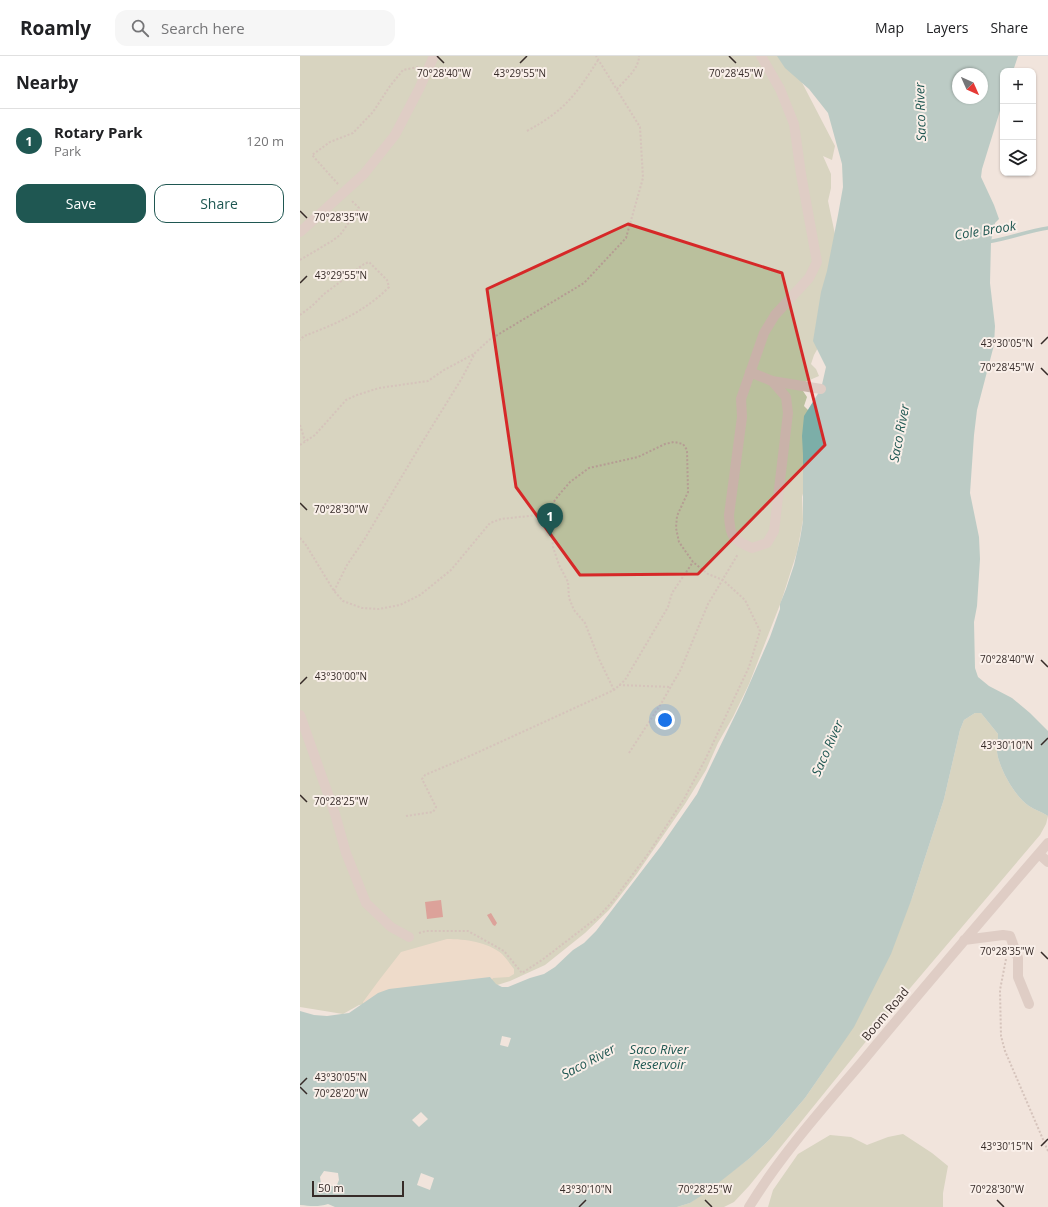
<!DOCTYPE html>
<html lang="en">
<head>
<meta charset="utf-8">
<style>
  body { margin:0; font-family:"Open Sans",sans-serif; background:#f6f6f6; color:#202124 }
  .controls { position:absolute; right:12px; top:12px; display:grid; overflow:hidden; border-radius:8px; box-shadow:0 1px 3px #0004 }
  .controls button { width:36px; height:36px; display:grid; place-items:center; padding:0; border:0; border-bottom:1px solid #e0e0e0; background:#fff; color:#202124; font:20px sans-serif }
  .compass { position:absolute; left:652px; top:12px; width:36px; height:36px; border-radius:50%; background:#fff; box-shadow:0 1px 3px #0004; rotate:135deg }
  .scale { position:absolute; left:12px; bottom:10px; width:92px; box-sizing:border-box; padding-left:4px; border:2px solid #362b28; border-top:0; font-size:11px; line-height:14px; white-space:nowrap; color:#362b28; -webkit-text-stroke:3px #f9efe9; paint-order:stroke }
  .you { position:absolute; left:365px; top:664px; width:14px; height:14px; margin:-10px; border:3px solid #fff; border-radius:50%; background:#1a73e8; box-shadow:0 0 0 6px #1a73e833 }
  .badge { display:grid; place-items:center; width:26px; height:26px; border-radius:50%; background:#1f5752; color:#fff; font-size:13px; font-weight:700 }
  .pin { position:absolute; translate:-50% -33px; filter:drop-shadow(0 1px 2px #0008) }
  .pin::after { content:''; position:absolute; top:21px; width:14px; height:12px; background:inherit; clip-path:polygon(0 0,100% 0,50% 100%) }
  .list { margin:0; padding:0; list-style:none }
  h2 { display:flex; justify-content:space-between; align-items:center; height:52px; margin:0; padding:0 16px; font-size:17px }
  h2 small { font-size:13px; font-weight:400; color:#757577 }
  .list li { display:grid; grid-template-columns:26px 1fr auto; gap:12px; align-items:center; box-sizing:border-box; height:64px; padding:0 16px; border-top:1px solid #e0e0e0 }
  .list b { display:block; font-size:15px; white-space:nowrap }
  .list p { margin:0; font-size:13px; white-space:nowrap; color:#757577 }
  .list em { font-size:13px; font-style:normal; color:#757577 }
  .actions { display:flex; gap:8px; padding:12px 16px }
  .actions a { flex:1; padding:9px 0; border:1px solid #1f5752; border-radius:12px; text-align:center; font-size:14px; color:#1f5752 }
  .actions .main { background:#1f5752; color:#fff }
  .icon { flex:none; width:22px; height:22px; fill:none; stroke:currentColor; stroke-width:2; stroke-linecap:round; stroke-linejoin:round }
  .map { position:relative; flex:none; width:748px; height:1151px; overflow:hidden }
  header { display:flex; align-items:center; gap:24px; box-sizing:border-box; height:56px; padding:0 20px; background:#fff; border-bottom:1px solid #e0e0e0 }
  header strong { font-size:19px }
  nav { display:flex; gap:22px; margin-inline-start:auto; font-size:14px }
  .search { width:280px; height:36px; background:#f6f6f6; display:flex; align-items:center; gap:10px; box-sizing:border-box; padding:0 14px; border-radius:12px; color:#757577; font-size:15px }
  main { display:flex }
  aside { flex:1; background:#fff }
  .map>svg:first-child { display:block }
  .green { fill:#bac09d }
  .sand { fill:#ecd0b4 }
  .water { fill:#7caea8; fill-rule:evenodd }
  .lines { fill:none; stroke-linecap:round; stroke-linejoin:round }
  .stream { stroke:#7caea8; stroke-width:3.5 }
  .building { fill:#c35349 }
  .path { stroke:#b59c93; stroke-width:2; stroke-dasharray:2 2; stroke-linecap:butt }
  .minor { stroke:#c9b2a9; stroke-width:10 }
  .marked { fill:none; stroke:#d62828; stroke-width:3; stroke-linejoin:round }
  .ticks { fill:none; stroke:#362b28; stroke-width:1.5 }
  .labels { text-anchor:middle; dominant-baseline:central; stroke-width:4; stroke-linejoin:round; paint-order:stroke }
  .street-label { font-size:12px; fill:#362b28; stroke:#f9efe9 }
  .water-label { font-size:13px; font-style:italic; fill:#1f5752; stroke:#f9efe9 }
  .ticks-label { font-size:10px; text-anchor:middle; fill:#362b28; stroke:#f9efe9; stroke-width:4; stroke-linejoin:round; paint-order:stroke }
</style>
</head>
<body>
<header>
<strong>Roamly</strong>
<div class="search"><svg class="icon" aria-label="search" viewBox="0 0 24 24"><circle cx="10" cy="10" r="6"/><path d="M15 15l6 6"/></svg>Search here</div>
<nav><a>Map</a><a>Layers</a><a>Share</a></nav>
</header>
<main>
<aside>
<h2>Nearby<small></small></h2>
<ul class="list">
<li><span class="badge">1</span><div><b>Rotary Park</b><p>Park</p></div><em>120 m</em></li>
</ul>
<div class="actions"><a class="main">Save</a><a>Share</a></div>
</aside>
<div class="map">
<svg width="748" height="1151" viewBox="0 0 748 1151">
  <rect width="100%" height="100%" fill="#f1e4dc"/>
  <path class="green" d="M 0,0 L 480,0 L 496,15 L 535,90 L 532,104 L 523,100 L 531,118 L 531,132 L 528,145 L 537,188 L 519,290 L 514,299 L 511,308 L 516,313 L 519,320 L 505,326 L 503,335 L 507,341 L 504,350 L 508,354 L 512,405 L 502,441 L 503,464 L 497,496 L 481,546 L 449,628 L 433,661 L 418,687 L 406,714 L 385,748 L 336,819 L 309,854 L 285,877 L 245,909 L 210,925 L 178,935 L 59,949 L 43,958 L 0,951 Z
    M 675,657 L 681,657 L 698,678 C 698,684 697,690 697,696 C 699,712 715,741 729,750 C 735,754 742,756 748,760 L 746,768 L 740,779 L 589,957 L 449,1130 L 434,1146 L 424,1151 L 377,1151 L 390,1147 L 450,1102 L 469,1084 L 505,1042 L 529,1007 L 612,842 L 644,743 L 660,674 L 664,664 Z
    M 603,1078 L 632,1097 L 648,1110 L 643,1137 L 643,1151 L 468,1151 L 473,1134 L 498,1098 L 530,1079 L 551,1081 L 567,1089 L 588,1081 Z"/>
  <path class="sand" d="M 147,883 C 165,883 188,886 202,898 C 206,902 210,908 214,913 L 214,918 L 209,921 L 193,922 L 191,925 L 64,951 L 63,946 L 80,923 L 101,896 Z"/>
  <path class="water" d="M 477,0 L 718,0 L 713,15 L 703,15 L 703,45 L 682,113 L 681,121 L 694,149 L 699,163 L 695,167 L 691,185 L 690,227 L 695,270 L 694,289 L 677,354 L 674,379 L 670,437 L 679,481 L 680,503 L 677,550 L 674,566 L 675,612 L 678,621 L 689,630 L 712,642 L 730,657 L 748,675 L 748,760 C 742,756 735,754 729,750 C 715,741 699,712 697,696 C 697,690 698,684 698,678 L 681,657 L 675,657 L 664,664 L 660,674 L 644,743 L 612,842 L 591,898 L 554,971 L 505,1042 L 469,1084 L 450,1102 L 407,1136 L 390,1147 L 377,1151 L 35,1151 L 28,1148 C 19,1151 10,1150 0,1149 L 0,955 L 14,959 L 27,960 L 49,957 L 78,937 L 89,933 L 190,921 L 196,928 L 202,931 L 208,931 L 230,922 L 244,918 L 255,911 L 273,894 L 284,887 L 296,875 L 361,790 L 397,738 L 442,645 L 470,581 L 480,553 L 480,548 L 486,533 L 494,509 L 500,483 L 503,465 L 503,399 L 502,380 L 504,360 L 521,333 L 526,311 L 513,285 L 521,236 L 527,215 L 538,159 L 543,131 L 542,108 L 528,57 L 509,33 L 485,12 ZM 658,18 L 682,18 L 682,42 L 658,42 ZM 202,980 L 211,982 L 208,991 L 200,989 ZM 121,1056 L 128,1063 L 119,1071 L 112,1064 ZM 24,1115 L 38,1117 L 39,1124 L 36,1131 L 21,1128 L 20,1121 ZM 121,1117 L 134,1122 L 130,1134 L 117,1129 Z"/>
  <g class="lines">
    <path class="stream" d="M 687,186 C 708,183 727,175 748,172"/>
  </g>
  <path class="building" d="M 141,844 L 143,861 L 127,863 L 125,846 Z
    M 191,857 L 197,867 L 195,870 L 193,869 L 187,859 Z"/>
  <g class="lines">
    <path class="path" d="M 317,33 C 325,24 339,13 339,0
      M 227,75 C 264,55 276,39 298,4
      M 38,128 L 12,99 L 30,86 L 53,77 L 73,56 L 90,30 L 103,14 L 118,11
      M 0,204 L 32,185 L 40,179 L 59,152 L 51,144
      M 0,259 L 12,250 L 24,238 L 64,208 L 69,206 L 87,224 L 89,231 C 66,255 34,269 4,280 L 0,284
      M 0,369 L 5,385
      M 0,389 L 15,379 L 46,344 L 57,339 L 79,332 L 128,325 L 144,314 L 174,298
      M 0,482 L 6,489 L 34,535 L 43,545 L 62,552 L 79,553 L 100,549 L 120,539 L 151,514 L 190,467 L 201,463 L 238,459 L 250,451
      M 34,535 L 47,509 L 64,484 L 120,390 L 162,322 L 175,297 L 189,284 L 284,227 L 326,182 L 343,122 L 340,71 L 296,0
      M 319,629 L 371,631
      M 329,697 L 362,646 L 381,613 L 408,548 L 438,498
      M 106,760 L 133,756 L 136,751 L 122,723 L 125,719 L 172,699 L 314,634 L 325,624 L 368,551 L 372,537 L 393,506
      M 119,877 L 126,875 L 168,875 L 204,895 L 222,917 L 242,904 L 298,861 L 312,846 L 348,798 L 384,743 L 406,702 L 449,611 L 460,575 L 445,544 L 423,524 L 408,518 L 393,506 L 379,486 L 376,472 L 377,460 L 388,436 L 387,394 L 383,388 L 374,386 L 365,388 L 338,401 L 289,412 L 270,426 L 258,440 L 250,451 L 253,491 L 259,509 L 268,526 L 269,542 L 274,554 L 285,567 L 299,603 L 314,634
      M 706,903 L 700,934 L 701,980 L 705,995 L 748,1095"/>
    <path class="minor" d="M 461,0 L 480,33 L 494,68 L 501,118 L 517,206 L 509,222 L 475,259 L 464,277 L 441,343 L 442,361 L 429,459 C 430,481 432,483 452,492 L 467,487 L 474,475 L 488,357 L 486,341 L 472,325
      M 0,176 L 64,118 L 95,79 L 119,33 L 134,0
      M 450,316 L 472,325 L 521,333
      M 0,659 L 35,758 L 46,797 L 66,847 L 91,871 L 109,881
      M 739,798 L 748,806
      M 664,884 L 703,879 L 710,880 L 718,902 L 718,921 L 729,948
      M 449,1151 C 481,1099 523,1052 562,1006 C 623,932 686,859 748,787"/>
  </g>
  <path d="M0 0H748V1151H0ZM 328,168 L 482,217 L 525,389 L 398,518 L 280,519 L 216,431 L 187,233 Z" fill="#f1e4dc" fill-opacity=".55" fill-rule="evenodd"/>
  <path class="marked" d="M 328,168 L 482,217 L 525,389 L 398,518 L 280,519 L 216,431 L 187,233 Z"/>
  <path class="ticks" d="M 137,0 L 144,7M 429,0 L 436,7M 220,7 L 227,0M 0,155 L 7,162M 0,227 L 7,220M 741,288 L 748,281M 741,312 L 748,319M 0,447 L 7,454M 741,604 L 748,611M 0,628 L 7,621M 741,689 L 748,682M 0,739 L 7,746M 741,896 L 748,903M 0,1029 L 7,1022M 0,1031 L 7,1038M 741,1090 L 748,1083M 405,1144 L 412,1151M 697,1144 L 704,1151M 279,1151 L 286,1144"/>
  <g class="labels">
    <g class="street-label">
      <text transform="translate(585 958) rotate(-50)">Boom Road</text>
    </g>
    <g class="water-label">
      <text transform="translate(620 56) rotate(-92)">Saco River</text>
      <text transform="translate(685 174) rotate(-9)">Cole Brook</text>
      <text transform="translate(599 377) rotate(-79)">Saco River</text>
      <text transform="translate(527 692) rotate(-66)">Saco River</text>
      <text x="359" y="993">Saco River<tspan x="359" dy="15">Reservoir</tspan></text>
      <text transform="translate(288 1005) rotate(-28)">Saco River</text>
    </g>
  </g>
  <g class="ticks-label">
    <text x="144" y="21">70°28'40"W</text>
    <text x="220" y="21">43°29'55"N</text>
    <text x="436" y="21">70°28'45"W</text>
    <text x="41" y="165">70°28'35"W</text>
    <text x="41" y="223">43°29'55"N</text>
    <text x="707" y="291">43°30'05"N</text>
    <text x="707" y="315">70°28'45"W</text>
    <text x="41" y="457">70°28'30"W</text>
    <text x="707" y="607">70°28'40"W</text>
    <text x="41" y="624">43°30'00"N</text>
    <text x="707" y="693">43°30'10"N</text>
    <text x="41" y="749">70°28'25"W</text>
    <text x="707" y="899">70°28'35"W</text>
    <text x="41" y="1025">43°30'05"N</text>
    <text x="41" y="1041">70°28'20"W</text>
    <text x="707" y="1094">43°30'15"N</text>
    <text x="286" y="1137">43°30'10"N</text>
    <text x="405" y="1137">70°28'25"W</text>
    <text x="697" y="1137">70°28'30"W</text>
  </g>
</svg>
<div class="controls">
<button>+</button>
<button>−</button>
<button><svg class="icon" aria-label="layers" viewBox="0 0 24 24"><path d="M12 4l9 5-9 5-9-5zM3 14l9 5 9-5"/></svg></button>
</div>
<svg class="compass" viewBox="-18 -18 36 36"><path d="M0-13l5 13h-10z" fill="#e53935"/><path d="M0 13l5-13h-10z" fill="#757577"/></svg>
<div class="scale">50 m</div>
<div class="you"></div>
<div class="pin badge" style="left:250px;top:480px">1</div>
</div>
</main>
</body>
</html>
